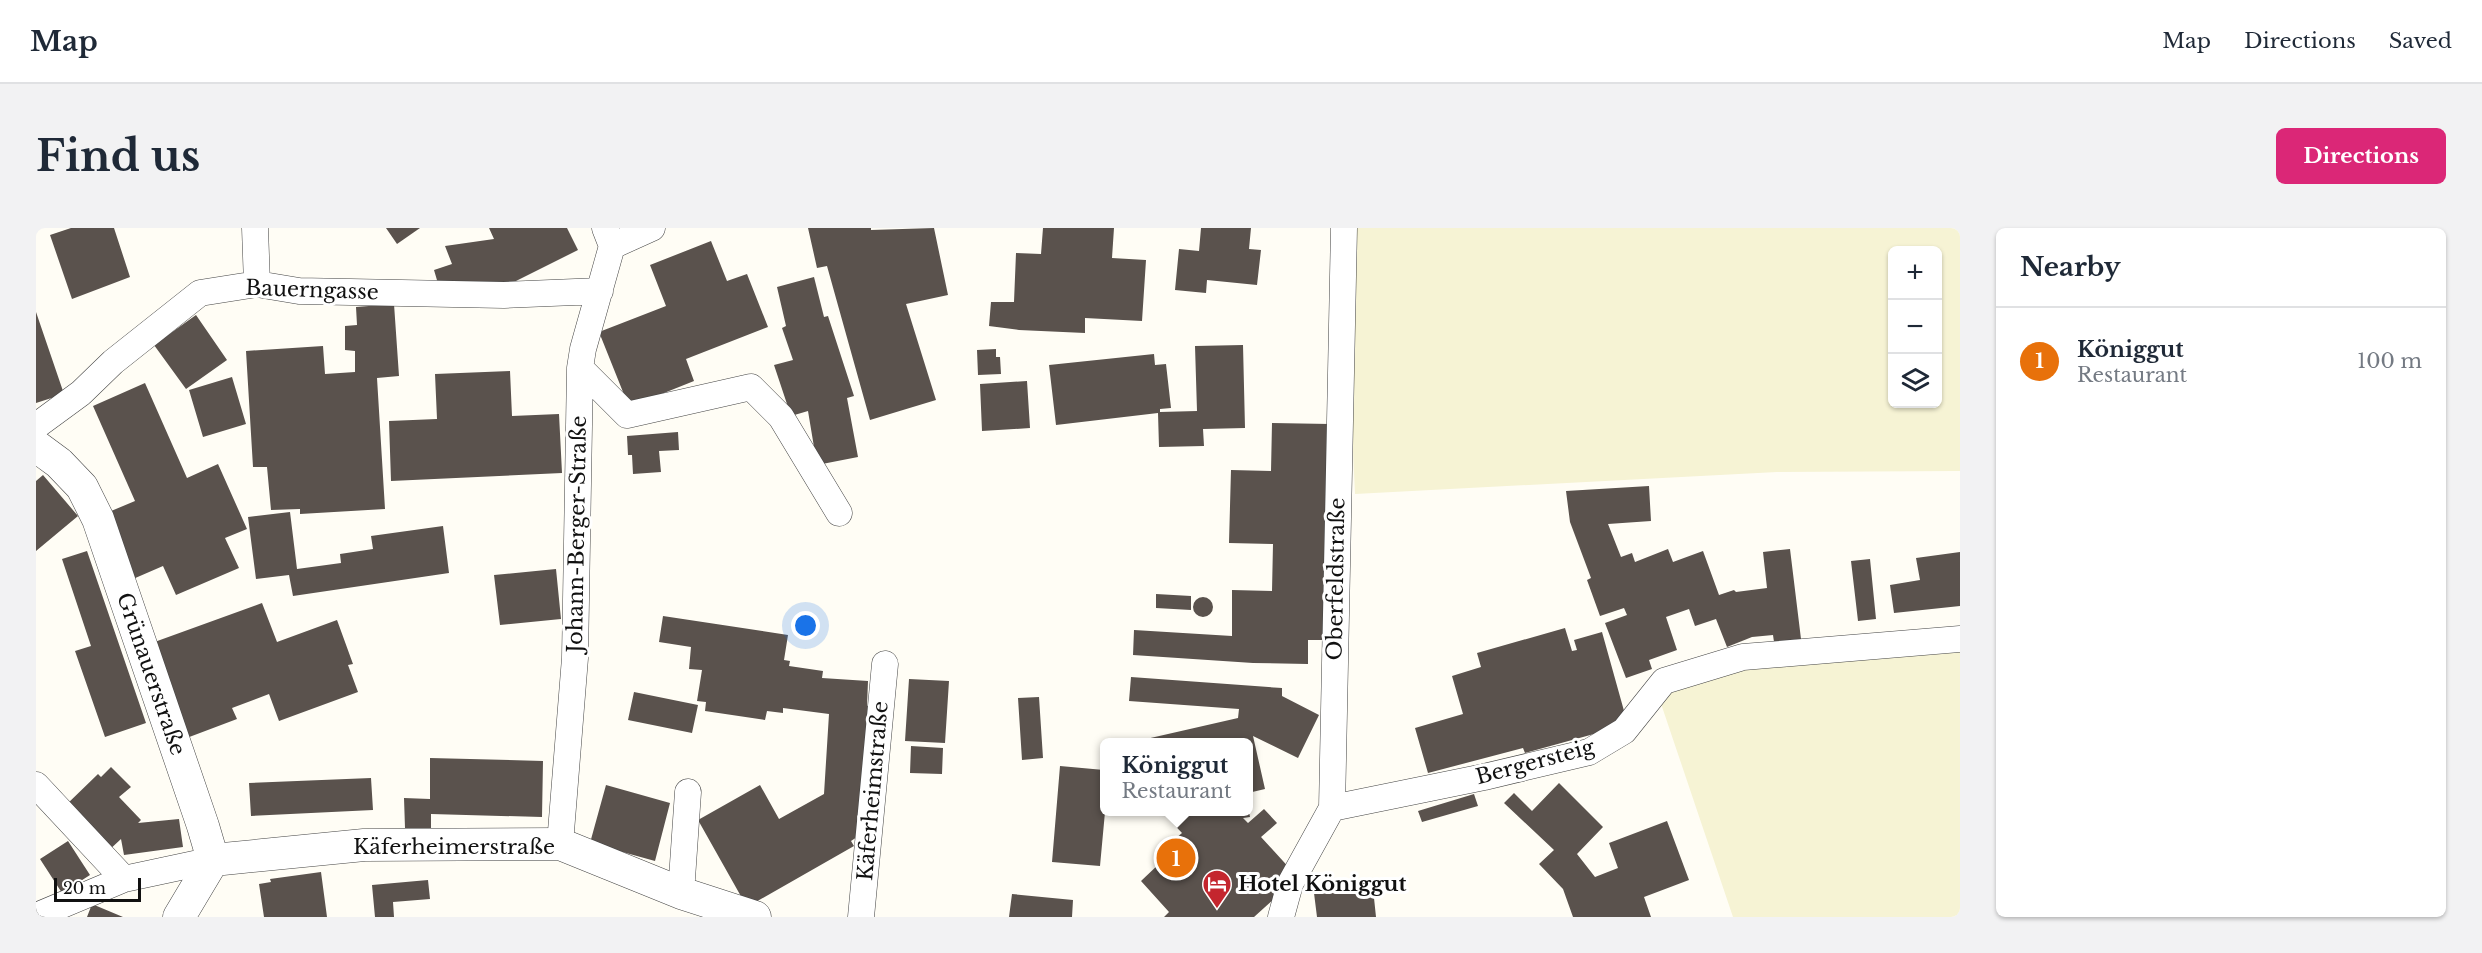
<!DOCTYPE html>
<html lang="en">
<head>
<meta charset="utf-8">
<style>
  body { margin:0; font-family:"Libre Baskerville",serif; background:#f2f2f3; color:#1f2937 }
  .controls { position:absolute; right:18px; top:18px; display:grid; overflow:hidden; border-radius:9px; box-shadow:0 2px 4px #0004 }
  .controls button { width:54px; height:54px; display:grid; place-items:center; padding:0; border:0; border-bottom:2px solid #e0e1e3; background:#fff; color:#1f2937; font:30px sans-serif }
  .scale { position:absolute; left:18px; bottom:15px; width:87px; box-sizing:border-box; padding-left:6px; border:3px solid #111; border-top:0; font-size:16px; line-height:21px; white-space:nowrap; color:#111; -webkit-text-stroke:4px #fff; paint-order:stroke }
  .you { position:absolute; left:770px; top:398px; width:21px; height:21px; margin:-15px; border:4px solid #fff; border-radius:50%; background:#1a73e8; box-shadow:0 0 0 9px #1a73e833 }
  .badge { display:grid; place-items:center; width:39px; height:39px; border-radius:50%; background:#db2777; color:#fff; font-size:20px; font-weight:700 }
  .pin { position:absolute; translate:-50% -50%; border:3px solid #fff; box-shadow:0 2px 6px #0006 }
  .popup { position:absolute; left:1064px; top:510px; width:153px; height:78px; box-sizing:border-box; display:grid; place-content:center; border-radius:9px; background:#fff; filter:drop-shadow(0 2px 4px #0005); font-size:20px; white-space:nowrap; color:#747a83 }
  .popup b { font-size:22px; color:#1f2937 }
  .popup::after { content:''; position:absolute; left:50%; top:100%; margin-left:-12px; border:12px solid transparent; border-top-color:#fff }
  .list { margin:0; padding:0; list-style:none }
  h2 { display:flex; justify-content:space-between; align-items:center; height:78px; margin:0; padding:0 24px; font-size:26px }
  h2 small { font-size:20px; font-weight:400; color:#747a83 }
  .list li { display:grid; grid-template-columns:39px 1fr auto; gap:18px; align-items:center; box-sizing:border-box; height:108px; padding:0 24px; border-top:2px solid #e0e1e3 }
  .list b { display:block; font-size:22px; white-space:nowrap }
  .list p { margin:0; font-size:20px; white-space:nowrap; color:#747a83 }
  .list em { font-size:20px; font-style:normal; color:#747a83 }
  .icon { flex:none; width:33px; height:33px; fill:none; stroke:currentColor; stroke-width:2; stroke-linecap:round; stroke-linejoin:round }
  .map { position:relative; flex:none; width:1924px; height:689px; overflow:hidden; border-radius:9px }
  header { display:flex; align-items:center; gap:36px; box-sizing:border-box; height:84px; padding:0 30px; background:#fff; border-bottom:2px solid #e0e1e3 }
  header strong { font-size:28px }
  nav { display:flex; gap:33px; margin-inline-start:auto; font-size:21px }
  .intro { display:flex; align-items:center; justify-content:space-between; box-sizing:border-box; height:144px; padding:0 36px }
  h1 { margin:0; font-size:42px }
  .button { padding:15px 27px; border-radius:9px; background:#db2777; color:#fff; font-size:21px; font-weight:700 }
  main { display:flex; gap:36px; padding:0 36px }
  aside { flex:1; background:#fff; border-radius:9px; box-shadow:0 2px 4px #0004 }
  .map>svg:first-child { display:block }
  .farmland { fill:#f6f3d4; fill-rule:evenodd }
  .building { fill:#5a524d }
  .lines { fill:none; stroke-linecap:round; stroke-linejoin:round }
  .minor-casing { stroke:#444; stroke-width:27 }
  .tertiary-casing { stroke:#444; stroke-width:33 }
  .minor { stroke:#fff; stroke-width:26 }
  .tertiary { stroke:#fff; stroke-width:32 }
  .labels { text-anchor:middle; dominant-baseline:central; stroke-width:6; stroke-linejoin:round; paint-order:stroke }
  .street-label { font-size:21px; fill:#111; stroke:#fff }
  .poi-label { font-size:21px; font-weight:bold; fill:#111; stroke:#fff; text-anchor:start }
</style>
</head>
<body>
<header>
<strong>Map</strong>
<nav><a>Map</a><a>Directions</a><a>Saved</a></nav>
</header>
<div class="intro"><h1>Find us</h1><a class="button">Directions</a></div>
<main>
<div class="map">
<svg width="1924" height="689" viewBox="0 0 1924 689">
  <rect width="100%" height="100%" fill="#fffdf5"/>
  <path class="farmland" d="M 1320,0 L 1924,0 L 1924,243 L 1741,244 L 1319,266 L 1310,72 ZM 1856,22 L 1902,22 L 1902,176 L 1856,176 Z
    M 1924,406 L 1924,689 L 1697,689 L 1618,455 Z"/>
  <path class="building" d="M 35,0 L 78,0 L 94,49 L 36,71 L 14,7 Z
    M 350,0 L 384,0 L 361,16 Z
    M 453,0 L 531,0 L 542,22 L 470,58 L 403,59 L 398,42 L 416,36 L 409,18 L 458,11 Z
    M 772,0 L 835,0 L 835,2 L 898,0 L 912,67 L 870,76 L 900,172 L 834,192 L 791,38 L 781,40 Z
    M 1007,0 L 1078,0 L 1076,30 L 1110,32 L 1106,93 L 1049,90 L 1049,105 L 983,102 L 953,98 L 955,74 L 978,74 L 980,25 L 1005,26 Z
    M 1165,0 L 1215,0 L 1213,21 L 1225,22 L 1221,57 L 1171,52 L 1170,65 L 1139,62 L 1143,21 L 1163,23 Z
    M 675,13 L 691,53 L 711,46 L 732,99 L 650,131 L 658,153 L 593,179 L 563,104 L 630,78 L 614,37 Z
    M 778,49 L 788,89 L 792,88 L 818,168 L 811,170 L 822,229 L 781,237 L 772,183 L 755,188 L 738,137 L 757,132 L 746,100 L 750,98 L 741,59 Z
    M 358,76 L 363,148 L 341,150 L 349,281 L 264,286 L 264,281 L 235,282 L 231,239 L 217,239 L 210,123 L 287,118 L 289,146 L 319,144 L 319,123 L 309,122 L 309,98 L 321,97 L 320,79 Z
    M 0,84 L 28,166 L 0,175 Z
    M 160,87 L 191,132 L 150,161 L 118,117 Z
    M 1207,117 L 1209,200 L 1167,201 L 1168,218 L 1123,219 L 1122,185 L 1020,197 L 1013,137 L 1118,126 L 1119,137 L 1130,136 L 1135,180 L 1124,181 L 1124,184 L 1161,183 L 1159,118 Z
    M 960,121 L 960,129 L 964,129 L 965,146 L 942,147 L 941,122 Z
    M 474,143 L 476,188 L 523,186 L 526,245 L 355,253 L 353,193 L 401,191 L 399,146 Z
    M 196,149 L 210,196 L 167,209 L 153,162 Z
    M 991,153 L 994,200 L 946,203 L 944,156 Z
    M 109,155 L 151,250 L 182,236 L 211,301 L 189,310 L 203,340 L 140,367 L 127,338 L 97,351 L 68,286 L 99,273 L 57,178 Z
    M 1236,195 L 1294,196 L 1289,412 L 1272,412 L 1272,436 L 1217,435 L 1097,427 L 1098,402 L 1196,408 L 1196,362 L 1236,363 L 1237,316 L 1193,315 L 1195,242 L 1235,243 Z
    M 642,204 L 643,222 L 623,223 L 625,244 L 597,246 L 596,227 L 592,227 L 591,208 Z
    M 7,247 L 42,288 L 0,323 L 0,253 Z
    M 1613,258 L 1615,293 L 1572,296 L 1585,329 L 1596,325 L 1599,334 L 1632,321 L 1637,334 L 1667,323 L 1683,367 L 1698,362 L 1700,364 L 1731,360 L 1727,324 L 1754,321 L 1765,411 L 1738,414 L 1737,407 L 1716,409 L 1691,419 L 1680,391 L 1659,398 L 1653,381 L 1630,389 L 1641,422 L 1613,432 L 1616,441 L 1590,450 L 1569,395 L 1591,387 L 1588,380 L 1564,388 L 1551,352 L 1555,350 L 1534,294 L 1530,263 Z
    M 254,284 L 261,341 L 305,335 L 304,326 L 337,321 L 335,308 L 407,298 L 413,345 L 257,368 L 253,347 L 220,351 L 212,289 Z
    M 51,323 L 110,495 L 69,509 L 39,423 L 55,418 L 26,331 Z
    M 1924,324 L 1924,378 L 1858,385 L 1854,357 L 1884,352 L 1880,330 Z
    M 1834,331 L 1840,391 L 1822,393 L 1815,333 Z
    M 520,341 L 525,391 L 464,397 L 458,347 Z
    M 1120,366 L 1155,368 L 1155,382 L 1120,380 Z
    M1157 379a10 10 0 1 1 20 0a10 10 0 1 1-20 0Z
    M 226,375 L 241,414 L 301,392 L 317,436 L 312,437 L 322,464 L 243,493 L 233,466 L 196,480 L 201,491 L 148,511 L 113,416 Z
    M 627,388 L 752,407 L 748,432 L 754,433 L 753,438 L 787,443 L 786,450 L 832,453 L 831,478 L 835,477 L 827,605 L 815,613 L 818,618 L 711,679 L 662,592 L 724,557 L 743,591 L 788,566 L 793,486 L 747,480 L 747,485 L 731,483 L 729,492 L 669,483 L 670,474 L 661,473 L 666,442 L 653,441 L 655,419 L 623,414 Z
    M 1529,400 L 1536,423 L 1541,422 L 1538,412 L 1566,404 L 1590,490 L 1576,501 L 1489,525 L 1487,520 L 1392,545 L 1379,500 L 1427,486 L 1416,448 L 1445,439 L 1441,425 Z
    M 1095,449 L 1246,460 L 1246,468 L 1283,487 L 1262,530 L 1217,508 L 1229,561 L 1212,565 L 1212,514 L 1097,514 L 1202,490 L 1203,481 L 1093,473 Z
    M 873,451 L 913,453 L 909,515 L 869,513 Z
    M 598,464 L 662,477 L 656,505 L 592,492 Z
    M 1003,469 L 1007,530 L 986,532 L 982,470 Z
    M 875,518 L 907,520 L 906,546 L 874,545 Z
    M 394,530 L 507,533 L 506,589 L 395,586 L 395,600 L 369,600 L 368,570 L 394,571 Z
    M 1024,538 L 1068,542 L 1069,584 L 1064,638 L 1016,634 Z
    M 75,539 L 95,559 L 83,569 L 105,592 L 102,595 L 143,591 L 147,619 L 88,627 L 85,611 L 71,624 L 28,579 L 62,546 L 65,549 Z
    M 335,550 L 337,582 L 215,588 L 213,555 Z
    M 1523,555 L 1567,599 L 1541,626 L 1559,649 L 1582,640 L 1573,615 L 1631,593 L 1653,652 L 1608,669 L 1615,689 L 1537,689 L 1527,661 L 1503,636 L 1518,622 L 1468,575 L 1478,565 L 1496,583 Z
    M 570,557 L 634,575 L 619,633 L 554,615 Z
    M 1438,566 L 1442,578 L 1386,594 L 1382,583 Z
    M 1228,581 L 1241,595 L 1225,609 L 1257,644 L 1248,662 L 1218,689 L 1128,689 L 1133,684 L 1105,653 L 1144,616 L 1139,611 L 1146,605 L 1126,584 L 1213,584 L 1214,589 L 1207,590 L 1212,595 Z
    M 32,613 L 54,647 L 26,665 L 4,631 Z
    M 285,644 L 291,689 L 228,689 L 223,656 L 235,654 L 234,651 Z
    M 1336,651 L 1340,689 L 1281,689 L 1277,657 Z
    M 392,652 L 394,671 L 357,674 L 358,689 L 339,689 L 336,657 Z
    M 976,666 L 1037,672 L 1036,689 L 973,689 Z
    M 56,676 L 87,689 L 51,689 Z"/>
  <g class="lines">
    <g class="minor-casing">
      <path id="minor" d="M 219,0 L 221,56
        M 576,18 L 616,0
        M 544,140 L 591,187 L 715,159 L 745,189 L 803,285
        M 0,198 L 45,165 L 77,134 L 164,65 L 221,56 L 263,63 L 468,67 L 564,63
        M 0,557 L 88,651
        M 1296,580 L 1448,549 L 1553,524 L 1588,503 L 1628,453 L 1707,429 L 1924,411
        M 524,616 L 539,430 L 544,140 L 547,121 L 576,18 L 569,0
        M 645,665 L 652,564
        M 0,688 L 88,651 L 177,632
        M 825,689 L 849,436
        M 1245,689 L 1254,656 L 1296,580 L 1308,0"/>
    </g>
    <g class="tertiary-casing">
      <path id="tertiary" d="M 0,218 L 23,235 L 46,259 L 62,291 L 167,598 L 177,632 L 143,689
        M 177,632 L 328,617 L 524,616 L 645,665 L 719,689"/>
    </g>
    <use href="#minor" class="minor"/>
    <use href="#tertiary" class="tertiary"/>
  </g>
  <defs>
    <g id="hotel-pin" transform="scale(1.5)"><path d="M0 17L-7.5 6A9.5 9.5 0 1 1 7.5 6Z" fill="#c4262e" stroke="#fff"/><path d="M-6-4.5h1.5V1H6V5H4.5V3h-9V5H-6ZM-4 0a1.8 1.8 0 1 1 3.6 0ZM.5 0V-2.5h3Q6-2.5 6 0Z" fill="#fff"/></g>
  </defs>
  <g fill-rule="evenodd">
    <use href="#hotel-pin" x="1181" y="656"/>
  </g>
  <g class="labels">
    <g class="street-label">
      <text transform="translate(276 62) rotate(2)">Bauerngasse</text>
      <text transform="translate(541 306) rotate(-89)">Johann-Berger-Straße</text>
      <text transform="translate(1300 351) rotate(-89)">Oberfeldstraße</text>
      <text transform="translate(115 446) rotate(71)">Grünauerstraße</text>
      <text transform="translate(1499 534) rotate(-15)">Bergersteig</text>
      <text transform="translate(837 563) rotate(-85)">Käferheimstraße</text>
      <text x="418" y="619">Käferheimerstraße</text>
    </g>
    <g class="poi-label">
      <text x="1202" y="656">Hotel Königgut</text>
    </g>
  </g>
</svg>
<div class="controls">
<button>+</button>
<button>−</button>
<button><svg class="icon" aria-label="layers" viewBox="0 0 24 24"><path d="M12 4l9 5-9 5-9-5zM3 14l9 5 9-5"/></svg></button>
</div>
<div class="scale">20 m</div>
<div class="you"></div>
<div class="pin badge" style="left:1140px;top:630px;background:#e8710a">1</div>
<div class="popup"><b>Königgut</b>Restaurant</div>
</div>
<aside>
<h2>Nearby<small></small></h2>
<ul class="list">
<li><span class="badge" style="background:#e8710a">1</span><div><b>Königgut</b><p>Restaurant</p></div><em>100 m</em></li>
</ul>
</aside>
</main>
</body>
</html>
